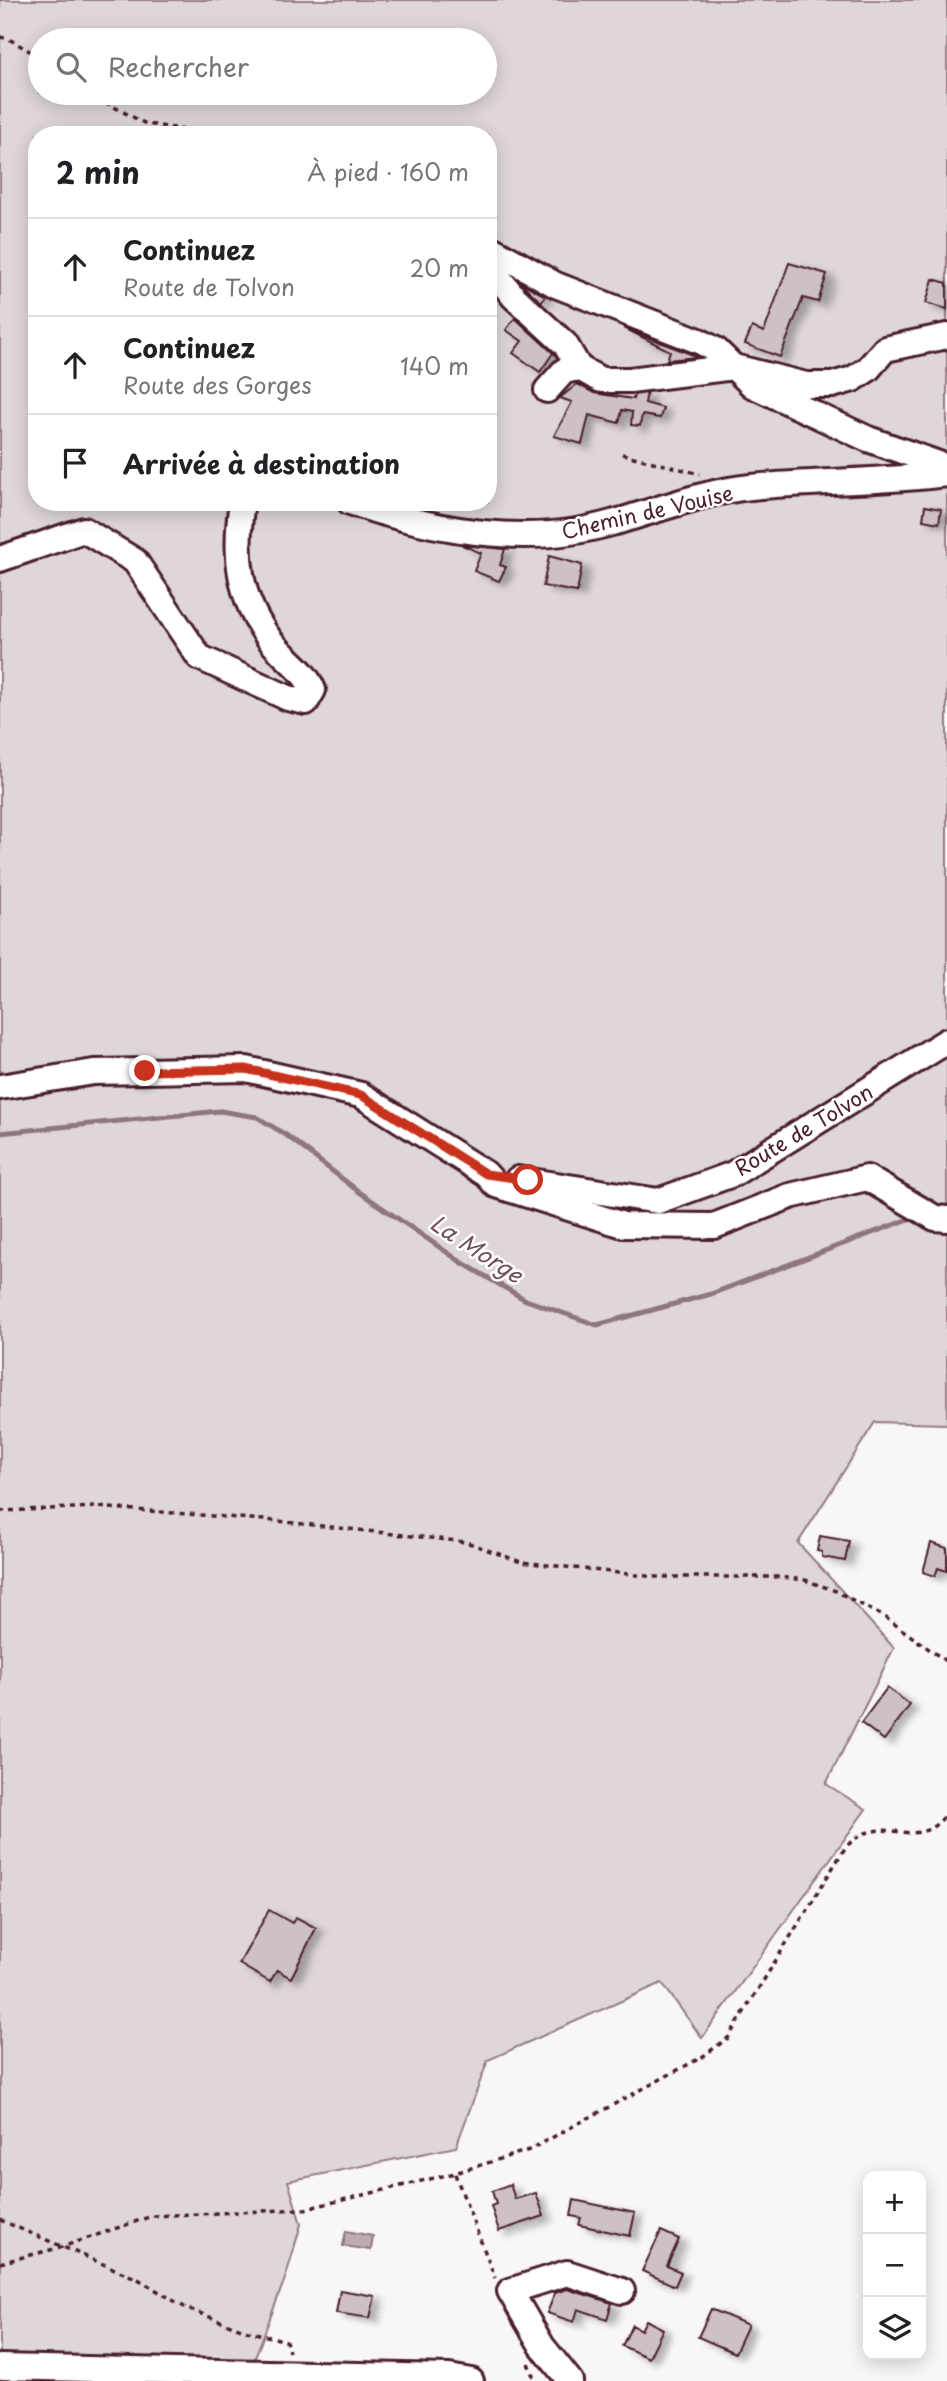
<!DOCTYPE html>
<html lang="fr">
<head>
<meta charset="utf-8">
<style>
  body { margin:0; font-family:"Playpen Sans",sans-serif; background:#f6f6f6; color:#202124 }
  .controls { position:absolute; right:21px; bottom:21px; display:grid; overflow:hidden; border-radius:14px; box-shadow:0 4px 18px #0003 }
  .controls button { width:63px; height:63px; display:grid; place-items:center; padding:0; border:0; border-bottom:2px solid #e0e0e0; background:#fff; color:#202124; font:35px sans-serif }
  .stop { position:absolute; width:21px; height:21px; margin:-16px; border:5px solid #c8321e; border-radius:50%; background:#fff }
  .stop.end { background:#c8321e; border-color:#fff; box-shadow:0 2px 7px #0008 }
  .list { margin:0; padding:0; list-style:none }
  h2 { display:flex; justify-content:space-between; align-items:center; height:91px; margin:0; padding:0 28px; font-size:30px }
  h2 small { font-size:23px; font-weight:400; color:#757577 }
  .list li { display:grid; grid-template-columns:46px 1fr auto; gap:21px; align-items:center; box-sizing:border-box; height:98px; padding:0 28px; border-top:2px solid #e0e0e0 }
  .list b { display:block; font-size:26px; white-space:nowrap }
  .list p { margin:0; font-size:23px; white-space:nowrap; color:#757577 }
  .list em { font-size:23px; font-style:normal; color:#757577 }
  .icon { flex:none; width:38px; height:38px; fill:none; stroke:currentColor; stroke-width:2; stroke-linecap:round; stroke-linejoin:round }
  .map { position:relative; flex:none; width:947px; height:2381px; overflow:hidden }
  .search { position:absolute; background:#fff; box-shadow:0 4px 18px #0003; left:28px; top:28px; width:469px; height:77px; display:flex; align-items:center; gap:18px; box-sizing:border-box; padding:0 24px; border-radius:38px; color:#757577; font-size:26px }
  .panel { position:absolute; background:#fff; box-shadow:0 4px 18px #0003; left:28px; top:126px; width:469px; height:385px; border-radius:28px }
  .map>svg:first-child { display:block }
  .green { fill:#ded6d9; stroke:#947a82; stroke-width:2; fill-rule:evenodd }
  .water { fill:#bdadb0; stroke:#8f747b; stroke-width:2 }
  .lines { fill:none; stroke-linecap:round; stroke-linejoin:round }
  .stream { stroke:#8f747b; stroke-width:5 }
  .building { fill:#cdc1c4; stroke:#4a1f2b; stroke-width:2; filter:url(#shadow) }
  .minor-casing { stroke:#4a1f2b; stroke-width:30 }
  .path { stroke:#4a1f2b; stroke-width:3.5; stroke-dasharray:5 5; stroke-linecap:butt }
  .minor { stroke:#fff; stroke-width:24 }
  .route { stroke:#c8321e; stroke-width:9 }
  .labels { text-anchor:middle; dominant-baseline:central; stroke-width:5; stroke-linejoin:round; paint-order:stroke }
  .street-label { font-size:21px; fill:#4a1f2b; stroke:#fff }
  .water-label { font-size:23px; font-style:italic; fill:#72515a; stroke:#fff }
</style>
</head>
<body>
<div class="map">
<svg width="947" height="2381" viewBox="0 0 947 2381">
  <defs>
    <filter id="shadow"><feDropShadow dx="8" dy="4.5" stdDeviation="3.5" flood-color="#0004"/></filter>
  </defs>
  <rect width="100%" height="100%" fill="#f8f6f7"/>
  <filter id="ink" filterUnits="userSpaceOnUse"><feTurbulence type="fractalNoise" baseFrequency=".0143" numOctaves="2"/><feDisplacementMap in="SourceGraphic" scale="14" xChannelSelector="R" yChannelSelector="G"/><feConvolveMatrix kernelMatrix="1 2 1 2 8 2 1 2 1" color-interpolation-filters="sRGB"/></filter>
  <g filter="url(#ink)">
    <path class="green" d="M 0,0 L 947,0 L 947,1424 L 875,1422 L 798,1543 L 894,1648 L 826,1784 L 866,1809 L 702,2038 L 662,1983 L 488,2060 L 456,2147 L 288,2181 L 301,2224 L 286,2276 L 253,2363 L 0,2354 ZM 40,40 L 485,40 L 485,93 L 40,93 ZM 37,135 L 488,135 L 488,502 L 37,502 Z"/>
    <path class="water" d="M 346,2231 L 373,2236 L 371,2250 L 343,2246 Z"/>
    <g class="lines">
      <path class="stream" d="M 0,1133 L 220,1111 L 257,1117 L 286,1135 L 358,1191 L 461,1262 L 526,1300 L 597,1325 L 711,1294 L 917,1216"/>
    </g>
    <path class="building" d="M 789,263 L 827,274 L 818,302 L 803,298 L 780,357 L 745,344 L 752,327 L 764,332 Z
      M 933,279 L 947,283 L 947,309 L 926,303 Z
      M 522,283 L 545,296 L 541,302 L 525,287 Z
      M 515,318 L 553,353 L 540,372 L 513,353 L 522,341 L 506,330 Z
      M 624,328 L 693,355 L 697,357 L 667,360 L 670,351 Z
      M 577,384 L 594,393 L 633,399 L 634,395 L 647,393 L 645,403 L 663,408 L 660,418 L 642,415 L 640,426 L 631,425 L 632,412 L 622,410 L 619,423 L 589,415 L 582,444 L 554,436 L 572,402 L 560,398 Z
      M 925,506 L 941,509 L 939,523 L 923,520 Z
      M 462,545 L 505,549 L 500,565 L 506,567 L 499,581 L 474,571 L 481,553 Z
      M 549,556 L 582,565 L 577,592 L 543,586 Z
      M 820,1536 L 849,1541 L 845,1561 L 822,1557 L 822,1552 L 817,1551 Z
      M 931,1543 L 947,1548 L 947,1571 L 938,1568 L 935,1576 L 923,1572 Z
      M 887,1688 L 910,1705 L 884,1740 L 861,1723 Z
      M 269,1910 L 292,1923 L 296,1917 L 316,1928 L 291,1978 L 277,1970 L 270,1982 L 239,1964 Z
      M 510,2184 L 515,2199 L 536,2193 L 544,2216 L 499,2231 L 491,2206 L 496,2204 L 492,2191 Z
      M 574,2200 L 635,2213 L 630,2236 L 579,2225 L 581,2218 L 571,2216 Z
      M 661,2231 L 679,2239 L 667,2266 L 681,2272 L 675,2286 L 642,2271 Z
      M 567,2289 L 612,2303 L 607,2319 L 578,2309 L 574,2322 L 547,2313 L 555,2293 Z
      M 340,2290 L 375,2296 L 370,2318 L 336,2313 Z
      M 711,2309 L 748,2325 L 735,2353 L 698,2337 Z
      M 646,2320 L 663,2329 L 649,2358 L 622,2346 L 632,2325 L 641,2330 Z"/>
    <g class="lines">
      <g class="minor-casing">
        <path id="minor" d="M 488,247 L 556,285 L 699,341 L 716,350 L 752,385 L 868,439 L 947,467
          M 488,265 L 514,297 L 565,344 L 579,368
          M 547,390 L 564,371 L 579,368 L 601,380 L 630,380 L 734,367 L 806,385 L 832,385 L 853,379 L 868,369 L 885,349 L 947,336
          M 350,502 C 417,526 499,542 570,532 C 631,523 689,493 751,487 C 816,481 882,482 947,474
          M 0,559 L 84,530 L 135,561 L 199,657 L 288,698 L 306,702 L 313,690 C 305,670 284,658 271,641 C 238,599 234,553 242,502
          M 0,1087 L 94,1072 L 246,1069 L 361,1095 L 486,1174 L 496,1185 L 623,1225 L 714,1226 L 790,1196 L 867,1178 L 935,1218 L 947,1219
          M 518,1179 L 658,1201 L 733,1174 L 947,1041
          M 0,2367 L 449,2377 L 471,2381
          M 570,2381 L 542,2346 L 510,2291 L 567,2273 L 622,2291"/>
      </g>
      <path class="path" d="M 0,37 L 9,39 L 40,57
        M 88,93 L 146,124 L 222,135
        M 622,454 L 700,474
        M 0,1511 L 97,1507 L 277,1521 L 466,1542 L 521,1562 L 655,1577 L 779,1577 L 805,1580 L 836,1591 L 886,1618 L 947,1662
        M 455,2174 L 495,2278
        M 0,2220 L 138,2279 L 186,2308 L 244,2330 L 286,2341 L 289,2352
        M 0,2263 L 62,2247 L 152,2216 L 305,2209 L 455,2173 L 529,2150 L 702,2057 L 728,2038 L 845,1848 C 884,1806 913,1858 947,1813
        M 528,2363 L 535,2381"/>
      <use href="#minor" class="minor"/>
    </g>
  </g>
  <g class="lines" filter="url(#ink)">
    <path class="route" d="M 145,1071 L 246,1069 L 361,1095 L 486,1174 L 528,1180"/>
  </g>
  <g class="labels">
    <g class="street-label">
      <text transform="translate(647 511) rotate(-13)">Chemin de Vouise</text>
      <text transform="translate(803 1129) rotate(-31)">Route de Tolvon</text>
    </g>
    <g class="water-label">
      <text transform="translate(477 1248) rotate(33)">La Morge</text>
    </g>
  </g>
</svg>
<div class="controls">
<button>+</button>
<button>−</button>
<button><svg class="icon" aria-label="layers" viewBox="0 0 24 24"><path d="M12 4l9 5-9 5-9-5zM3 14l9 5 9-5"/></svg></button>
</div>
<div class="stop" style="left:528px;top:1180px"></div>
<div class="stop end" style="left:145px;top:1071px"></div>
<div class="search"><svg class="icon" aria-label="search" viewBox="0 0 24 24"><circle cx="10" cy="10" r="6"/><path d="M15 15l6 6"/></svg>Rechercher</div>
<section class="panel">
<h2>2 min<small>À pied · 160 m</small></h2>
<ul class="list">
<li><svg class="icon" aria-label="ahead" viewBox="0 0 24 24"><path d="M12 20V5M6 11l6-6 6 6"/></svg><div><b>Continuez</b><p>Route de Tolvon</p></div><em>20 m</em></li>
<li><svg class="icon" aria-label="ahead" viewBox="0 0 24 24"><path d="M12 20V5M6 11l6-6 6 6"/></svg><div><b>Continuez</b><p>Route des Gorges</p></div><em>140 m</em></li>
<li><svg class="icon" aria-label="arrive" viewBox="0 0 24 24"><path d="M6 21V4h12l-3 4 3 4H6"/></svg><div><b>Arrivée à destination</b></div></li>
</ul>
</section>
</div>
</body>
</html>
